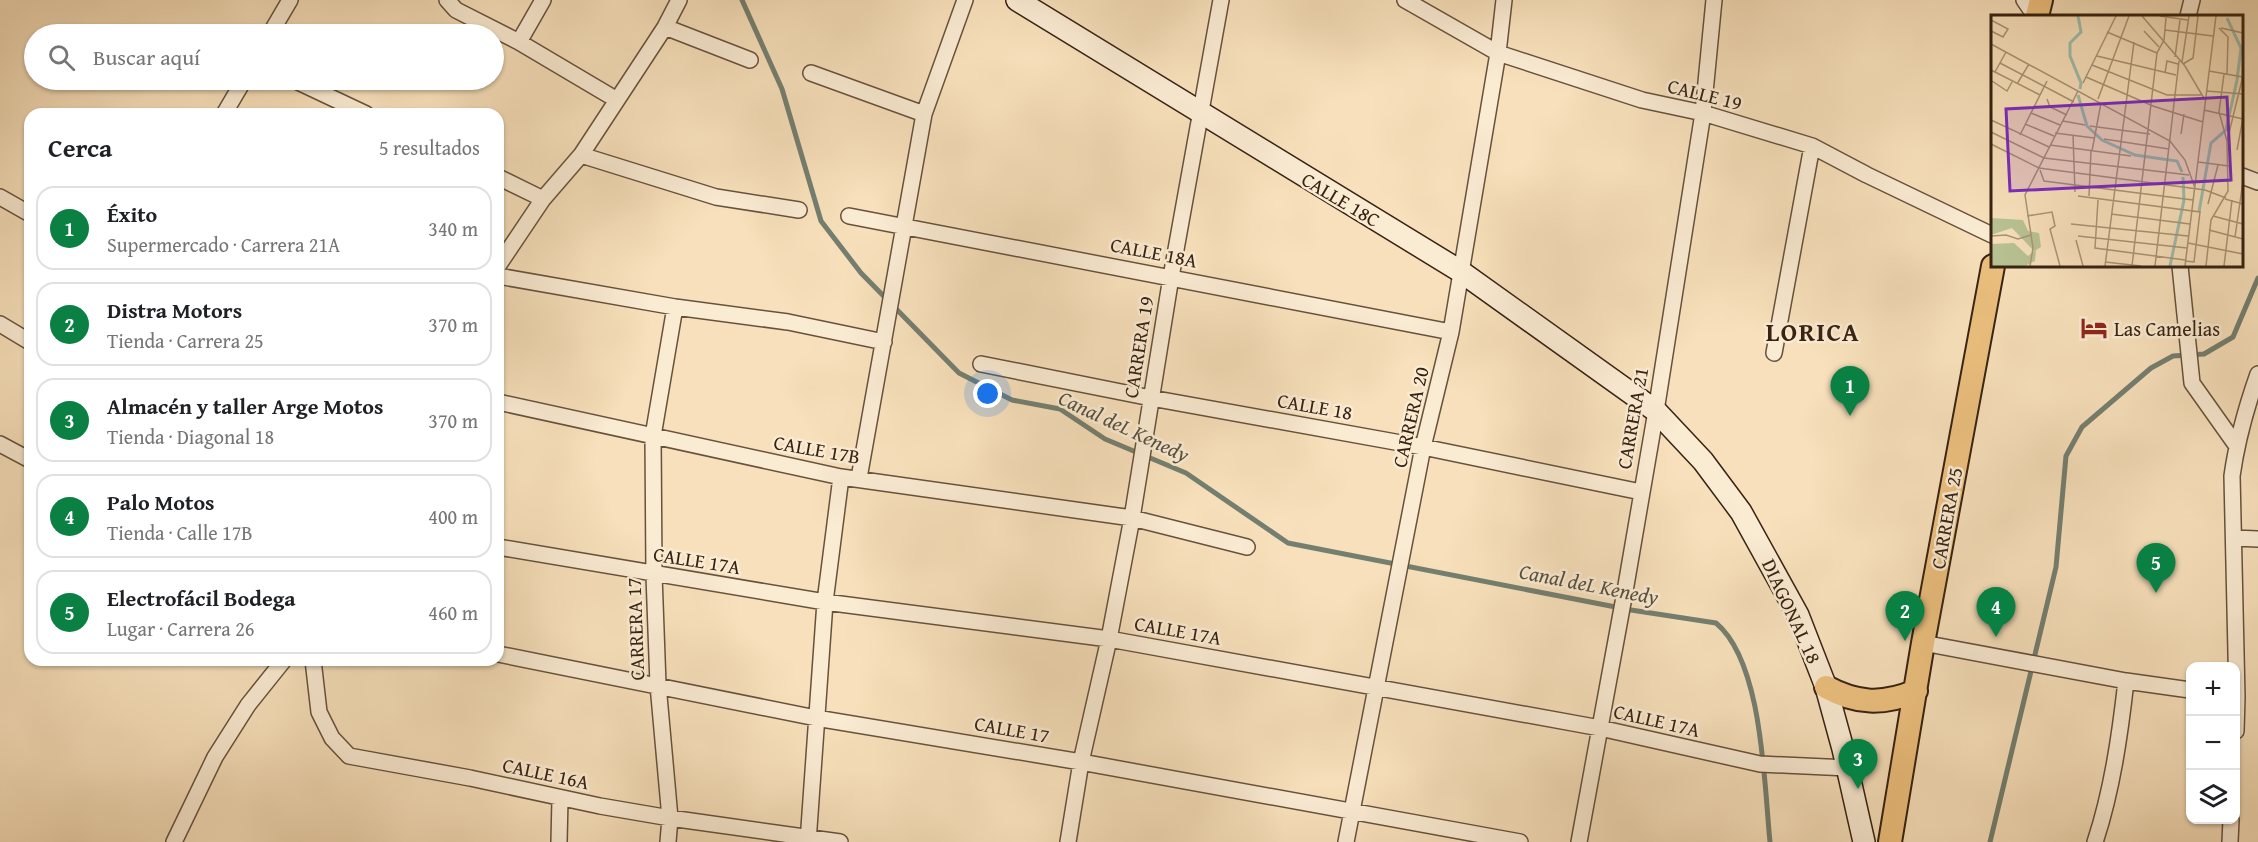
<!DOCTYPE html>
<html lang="es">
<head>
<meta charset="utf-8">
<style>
  body { margin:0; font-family:"Gentium Book Plus",serif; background:#f6f6f6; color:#202124 }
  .controls { position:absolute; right:18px; bottom:18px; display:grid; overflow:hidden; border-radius:12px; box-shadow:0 2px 4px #0004 }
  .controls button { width:54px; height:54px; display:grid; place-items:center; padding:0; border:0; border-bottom:2px solid #e0e0e0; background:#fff; color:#202124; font:30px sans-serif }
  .you { position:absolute; left:988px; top:394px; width:21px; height:21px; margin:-15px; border:4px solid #fff; border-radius:50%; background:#1a73e8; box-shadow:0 0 0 9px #1a73e833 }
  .badge { display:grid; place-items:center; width:39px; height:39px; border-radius:50%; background:#0b8043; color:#fff; font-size:20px; font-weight:700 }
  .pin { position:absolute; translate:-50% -50px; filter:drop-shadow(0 2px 3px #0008) }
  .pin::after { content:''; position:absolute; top:32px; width:21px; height:18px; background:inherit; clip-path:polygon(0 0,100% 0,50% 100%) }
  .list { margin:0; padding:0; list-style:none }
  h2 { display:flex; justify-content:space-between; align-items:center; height:78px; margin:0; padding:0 24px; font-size:26px }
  h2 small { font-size:20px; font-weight:400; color:#757577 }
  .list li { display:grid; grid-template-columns:39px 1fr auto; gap:18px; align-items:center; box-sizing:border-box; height:84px; margin:0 12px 12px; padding:0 12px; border:2px solid #e0e0e0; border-radius:18px }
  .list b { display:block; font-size:22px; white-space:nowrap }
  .list p { margin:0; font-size:20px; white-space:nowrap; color:#757577 }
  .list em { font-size:20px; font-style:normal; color:#757577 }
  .icon { flex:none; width:33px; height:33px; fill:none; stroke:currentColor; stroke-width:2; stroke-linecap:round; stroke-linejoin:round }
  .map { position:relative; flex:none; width:2258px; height:842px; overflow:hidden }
  .search { position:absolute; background:#fff; box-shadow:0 2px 4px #0004; left:24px; top:24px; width:480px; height:66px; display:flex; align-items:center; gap:15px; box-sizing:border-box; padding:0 21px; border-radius:33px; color:#757577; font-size:22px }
  .panel { position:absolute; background:#fff; box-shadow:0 2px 4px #0004; left:24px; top:108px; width:480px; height:558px; border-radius:18px }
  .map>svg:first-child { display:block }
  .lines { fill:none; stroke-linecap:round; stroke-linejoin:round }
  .stream { stroke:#747f6f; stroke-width:5 }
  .minor-casing { stroke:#67523c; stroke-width:18 }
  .secondary-casing { stroke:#372212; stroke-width:24 }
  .primary-casing { stroke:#372212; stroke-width:26 }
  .minor { stroke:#faebd3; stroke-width:15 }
  .secondary { stroke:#faebd3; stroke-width:21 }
  .primary { stroke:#ecc07e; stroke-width:22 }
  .labels { text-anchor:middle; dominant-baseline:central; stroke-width:5; stroke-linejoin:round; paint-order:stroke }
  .street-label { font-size:20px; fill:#372212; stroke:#faebd3 }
  .poi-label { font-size:20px; fill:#372212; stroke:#faebd3; text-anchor:start }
  .water-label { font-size:21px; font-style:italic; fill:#565040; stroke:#faebd3 }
  .district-label { font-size:26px; font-weight:bold; letter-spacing:1.5px; fill:#372212; stroke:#faebd3 }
  .inset-river { fill:none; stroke:#9dbdad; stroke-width:3 }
  .inset-road { fill:none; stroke:#aa9477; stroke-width:1.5 }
  .view { fill:#7b2cbf; fill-opacity:0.15; stroke:#7b2cbf; stroke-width:3 }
  .inset-edge { fill:none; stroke:#372212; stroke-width:3 }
</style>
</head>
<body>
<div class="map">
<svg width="2258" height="842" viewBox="0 0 2258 842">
  <rect width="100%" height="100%" fill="#f7e0bb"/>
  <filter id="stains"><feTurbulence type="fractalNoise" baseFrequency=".00333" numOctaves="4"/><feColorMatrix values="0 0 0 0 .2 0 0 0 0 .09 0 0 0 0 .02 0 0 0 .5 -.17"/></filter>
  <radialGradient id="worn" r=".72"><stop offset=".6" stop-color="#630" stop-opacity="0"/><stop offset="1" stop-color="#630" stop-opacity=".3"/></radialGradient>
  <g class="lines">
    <path class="stream" d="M 742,0 L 782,89 L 821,221 L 861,273 L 959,373 L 1012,400 L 1060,409 L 1105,439 L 1186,473 L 1288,543 L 1631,610 L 1716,623 C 1763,662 1764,784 1770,842
      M 1990,842 L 2056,567 L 2066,456 L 2082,427 L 2151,368 L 2173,356 L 2204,354 L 2233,337 L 2258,278"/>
    <g class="minor-casing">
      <path id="minor" d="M 447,0 L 456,10 L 519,42 L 617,100
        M 1405,0 L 1498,53 L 1642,100 L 1703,113 L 1812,146 L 1867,175 L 1992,235
        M 2024,0 L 2035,16
        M 2188,16 L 2192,0
        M 665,27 L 750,60
        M 270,34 L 290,0
        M 519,42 L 543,0
        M 811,73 L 924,114
        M 294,80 L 366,114
        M 224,114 L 244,80
        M 581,155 L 716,197 L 799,210
        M 2242,176 L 2258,182
        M 498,177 L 543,199
        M 0,197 L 30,214
        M 849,216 L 1451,332
        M 498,266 L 543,199 L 581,155 L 665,27 L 679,0
        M 2180,266 L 2192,383 L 2236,445
        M 498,276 L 675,307 L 788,322 L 884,342
        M 0,324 L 30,342
        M 1774,353 L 1812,146
        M 981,364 L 1151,398 L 1423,447 L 1641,492
        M 498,402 L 841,477 L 1132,518 L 1247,547
        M 0,444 L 30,460
        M 859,478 L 924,114 L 965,0
        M 2234,538 L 2258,539
        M 498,547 L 825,602 L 1109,639 L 1600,728 L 1760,764 L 1848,768
        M 1923,643 L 2126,681 L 2190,690
        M 498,654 L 816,718 L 1081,762 L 1520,842
        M 313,660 L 319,712 L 332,738 L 349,756 L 470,778 L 600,806 L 670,818 L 840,842
        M 2236,731 L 2237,697 L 2232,476 C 2237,440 2246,408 2258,374
        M 174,842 L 215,757 L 248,705 L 284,660
        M 559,842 L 560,799
        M 668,842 L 670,818 L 658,685 L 654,575 L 653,436 L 675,307
        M 808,842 L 825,602 L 841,477
        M 1068,842 L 1081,762 L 1109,639 L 1132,518 L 1171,277 L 1221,0
        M 1346,842 L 1423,447 L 1451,332 L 1498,53 L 1504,0
        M 1579,842 L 1624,597 L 1656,411 L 1703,113 L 1714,0
        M 2095,842 C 2112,791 2120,735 2126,681
        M 2230,842 L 2231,820"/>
    </g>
    <g class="secondary-casing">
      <path id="secondary" d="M 1017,0 L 1460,271 L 1656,411 L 1703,461 L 1741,512 L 1798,615 L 1826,687 L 1843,749 L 1864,842"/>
    </g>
    <g class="primary-casing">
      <path id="primary" d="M 2037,16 L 2041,0
        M 1826,687 C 1857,704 1883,705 1916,691
        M 1890,842 L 1923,643 L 1993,266"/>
    </g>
    <use href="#minor" class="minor"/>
    <use href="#secondary" class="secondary"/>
    <use href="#primary" class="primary"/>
  </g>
  <defs>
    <g id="hotel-bare" transform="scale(2.07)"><path d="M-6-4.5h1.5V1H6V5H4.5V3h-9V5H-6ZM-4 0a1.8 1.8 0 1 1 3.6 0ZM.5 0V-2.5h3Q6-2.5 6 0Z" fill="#8f2418" stroke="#faebd3" stroke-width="2.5" paint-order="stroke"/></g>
  </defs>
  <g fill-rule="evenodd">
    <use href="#hotel-bare" x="2094" y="328"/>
  </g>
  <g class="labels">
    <g class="street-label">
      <text transform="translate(1705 94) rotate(14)">CALLE 19</text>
      <text transform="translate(1341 199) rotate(31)">CALLE 18C</text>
      <text transform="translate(1154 252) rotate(11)">CALLE 18A</text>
      <text transform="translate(1138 347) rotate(-81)">CARRERA 19</text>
      <text transform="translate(1315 406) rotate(10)">CALLE 18</text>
      <text transform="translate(1410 417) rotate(-77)">CARRERA 20</text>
      <text transform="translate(1632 418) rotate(-80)">CARRERA 21</text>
      <text transform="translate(817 449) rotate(10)">CALLE 17B</text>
      <text transform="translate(1946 518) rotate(-80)">CARRERA 25</text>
      <text transform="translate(697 560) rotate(9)">CALLE 17A</text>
      <text transform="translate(1792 611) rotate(65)">DIAGONAL 18</text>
      <text transform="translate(635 629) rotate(-92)">CARRERA 17</text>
      <text transform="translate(1178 630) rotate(10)">CALLE 17A</text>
      <text transform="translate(1657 720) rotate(13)">CALLE 17A</text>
      <text transform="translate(1012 729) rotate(10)">CALLE 17</text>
      <text transform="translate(546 773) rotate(12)">CALLE 16A</text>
    </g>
    <g class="poi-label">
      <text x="2114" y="328">Las Camelias</text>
    </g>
    <g class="water-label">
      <text transform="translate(1124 426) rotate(25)">Canal deL Kenedy</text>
      <text transform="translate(1589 584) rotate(11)">Canal deL Kenedy</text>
    </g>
    <g class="district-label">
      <text x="1813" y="331">LORICA</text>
    </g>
  </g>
  <g transform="translate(1991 15)">
    <rect width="252" height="252" fill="#f7e0bb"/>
    <path d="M 0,203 L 32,205 L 37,216 L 48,218 L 50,232 L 45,235 L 44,246 L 34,251 L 0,251 L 0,229 L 23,228 L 37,241 L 43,236 L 21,213 L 0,220 Z" fill="#b8c393"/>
    <path class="inset-river" d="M 87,1 L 90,17 L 79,28 L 79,41 L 90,68 L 89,74M 87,80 L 96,111 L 111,125 L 144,140 L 186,146 L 191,157M 208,197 L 220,128 L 235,115 L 246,65 L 250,33 L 236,3M 179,251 L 193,185 L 192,162"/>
    <path class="inset-road" d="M 151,1 L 194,51 L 214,85M 169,1 L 197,5M 0,5 L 17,14 L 12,22 L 0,16M 228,13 L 237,22 L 236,59M 230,13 L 252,18M 174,15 L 222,21M 153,16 L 168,32M 116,17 L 166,38M 0,29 L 179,126 L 194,145 L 204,173M 106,41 L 185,60M 184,42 L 189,5M 191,47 L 198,1M 9,48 L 83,87M 192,49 L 202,43 L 207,1M 101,50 L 176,80 L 210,80M 0,55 L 49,80M 218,56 L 252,62M 4,57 L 15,37M 174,58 L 176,46 L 187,49M 233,59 L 228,97 L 236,126M 95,62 L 162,91 L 212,107M 1,66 L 16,76 L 21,67M 92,68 L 125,1M 26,69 L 38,49M 216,76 L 252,79M 56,84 L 59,92 L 76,100M 107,84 L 138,1M 213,95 L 252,104M 40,98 L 69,110M 0,105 L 58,132M 72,106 L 94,110M 34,109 L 63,121M 99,111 L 159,119M 0,117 L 53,143 L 198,160M 64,118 L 103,123M 190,119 L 193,99M 29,120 L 56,66M 82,120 L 84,177M 113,124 L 178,134M 0,129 L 48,153 L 214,175 L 235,183M 59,130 L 140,141M 246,135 L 252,103M 101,136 L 110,88M 207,147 L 238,151M 49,155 L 53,166 L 202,185M 87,181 L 209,197 L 203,247 L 194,246M 98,181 L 100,136M 234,184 L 252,189M 107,185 L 104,233 L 194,245M 217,189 L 227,150M 120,199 L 199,209M 36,201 L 61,197 L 64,211 L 59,214 L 69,251M 222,201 L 252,209M 80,209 L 197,221M 218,215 L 252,224M 0,221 L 15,220 L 27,224 L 40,220M 87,221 L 196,233M 244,222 L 252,166M 85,225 L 92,251M 197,228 L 252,239M 114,247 L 150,251M 39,251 L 42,233 L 34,180 L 87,76M 114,251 L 143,27M 141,251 L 166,38 L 173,25 L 175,3M 164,251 L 188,46M 194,251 L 225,1M 215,251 L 220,205 L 237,176 L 236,126 L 252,61M 233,251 L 241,185"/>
    <path class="view" d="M 236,82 L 240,165 L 19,176 L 15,94 Z"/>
    <rect width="252" height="252" class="inset-edge"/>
  </g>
  <rect width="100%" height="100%" filter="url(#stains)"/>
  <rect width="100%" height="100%" fill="url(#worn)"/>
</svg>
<div class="controls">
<button>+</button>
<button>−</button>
<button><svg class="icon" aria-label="layers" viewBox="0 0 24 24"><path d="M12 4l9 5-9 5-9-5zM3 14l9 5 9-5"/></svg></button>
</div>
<div class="you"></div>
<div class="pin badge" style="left:1850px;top:416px">1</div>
<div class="pin badge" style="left:1905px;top:641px">2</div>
<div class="pin badge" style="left:1858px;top:789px">3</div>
<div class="pin badge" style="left:1996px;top:637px">4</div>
<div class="pin badge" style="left:2156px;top:593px">5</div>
<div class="search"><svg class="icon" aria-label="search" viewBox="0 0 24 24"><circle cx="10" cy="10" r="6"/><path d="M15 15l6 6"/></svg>Buscar aquí</div>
<section class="panel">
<h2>Cerca<small>5 resultados</small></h2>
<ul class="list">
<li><span class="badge">1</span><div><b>Éxito</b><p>Supermercado · Carrera 21A</p></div><em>340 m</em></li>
<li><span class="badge">2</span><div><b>Distra Motors</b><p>Tienda · Carrera 25</p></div><em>370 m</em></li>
<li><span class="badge">3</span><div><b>Almacén y taller Arge Motos</b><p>Tienda · Diagonal 18</p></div><em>370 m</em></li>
<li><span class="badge">4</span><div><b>Palo Motos</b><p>Tienda · Calle 17B</p></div><em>400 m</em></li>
<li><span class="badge">5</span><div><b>Electrofácil Bodega</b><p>Lugar · Carrera 26</p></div><em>460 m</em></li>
</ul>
</section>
</div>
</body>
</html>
